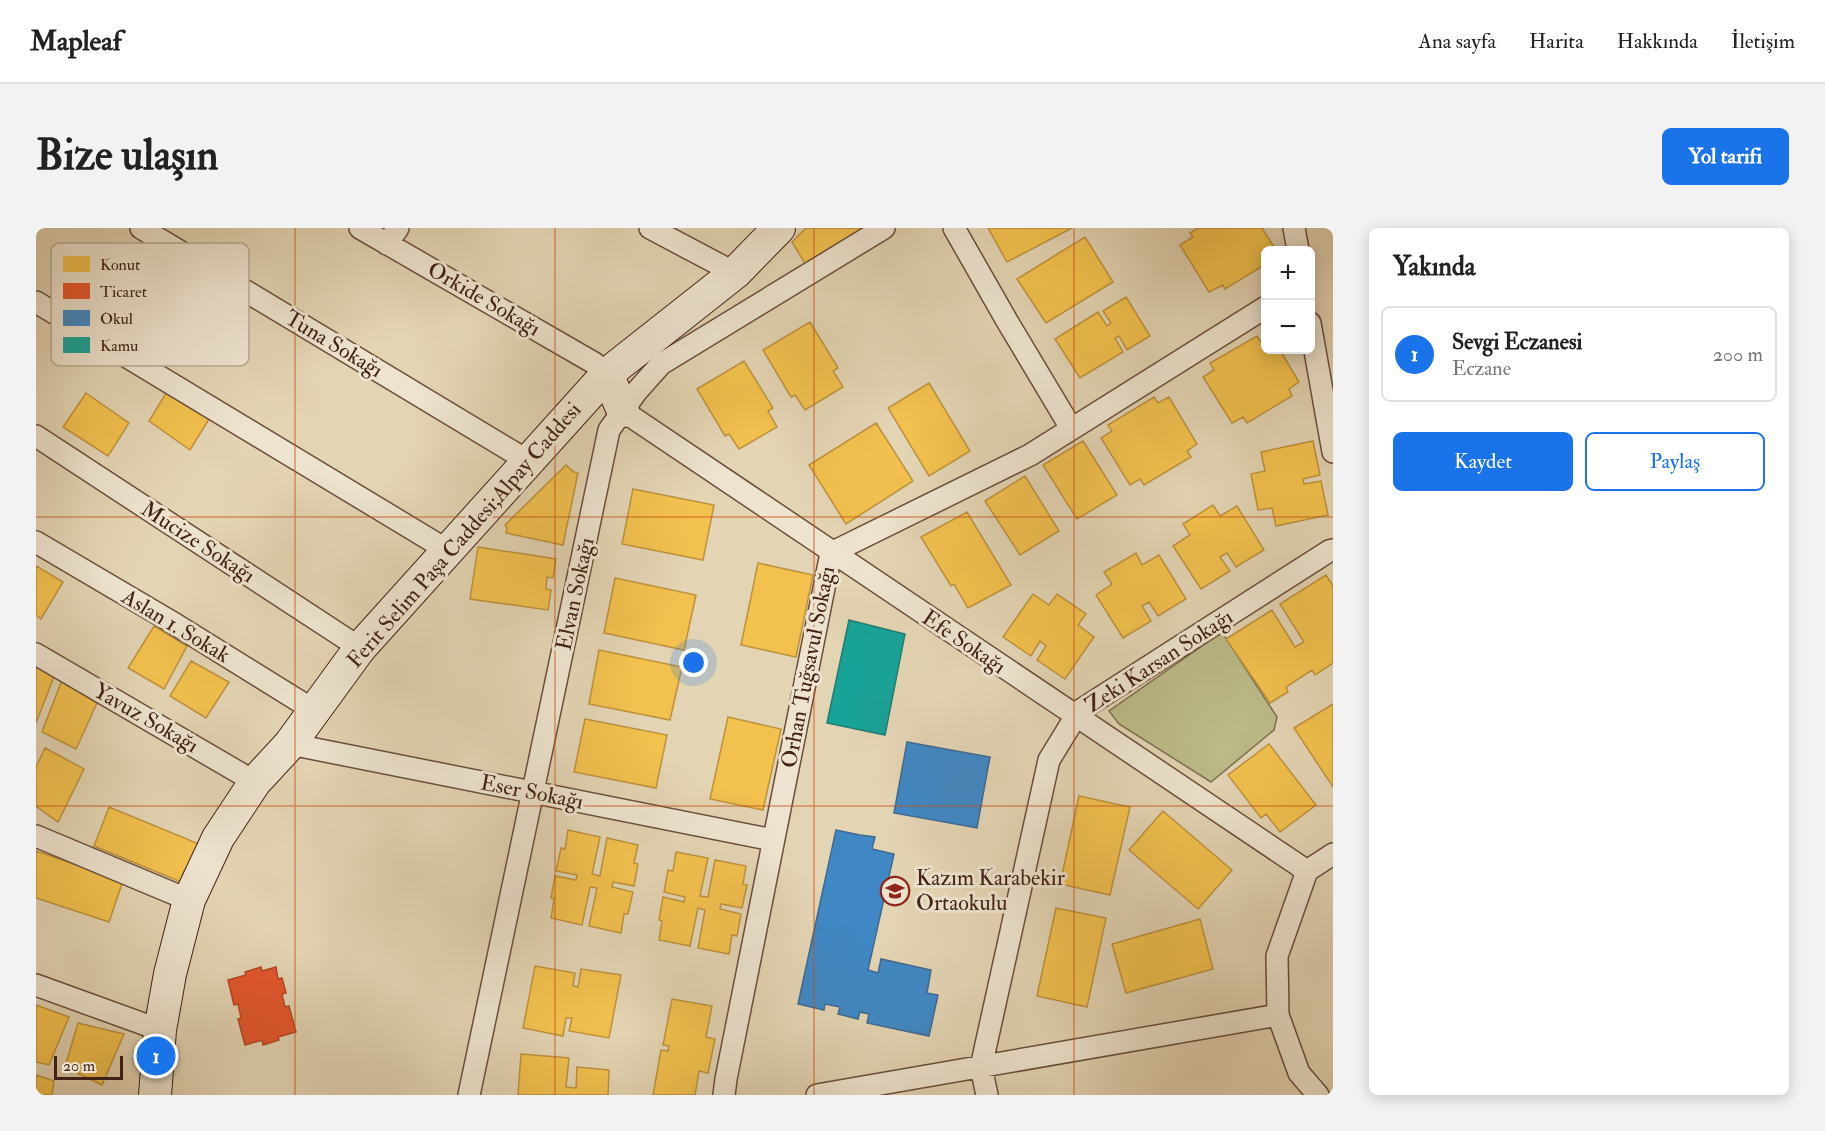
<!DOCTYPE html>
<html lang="tr">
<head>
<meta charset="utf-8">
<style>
  body { margin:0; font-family:"IM FELL Double Pica",serif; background:#f2f2f2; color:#222 }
  .controls { position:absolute; right:18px; top:18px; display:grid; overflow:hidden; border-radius:9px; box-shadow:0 3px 15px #0003 }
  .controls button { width:54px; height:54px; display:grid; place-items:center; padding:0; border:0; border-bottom:2px solid #e0e0e0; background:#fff; color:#222; font:30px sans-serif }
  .scale { position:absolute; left:18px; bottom:15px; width:69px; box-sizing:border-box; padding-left:6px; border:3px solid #412215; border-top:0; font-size:16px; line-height:21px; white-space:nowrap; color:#412215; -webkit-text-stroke:4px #ede3ce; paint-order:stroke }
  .you { position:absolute; left:658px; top:435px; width:21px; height:21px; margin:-15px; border:4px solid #fff; border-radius:50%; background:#1a73e8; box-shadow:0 0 0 9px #1a73e833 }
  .badge { display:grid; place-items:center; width:39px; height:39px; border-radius:50%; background:#1a73e8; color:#fff; font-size:20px; font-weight:700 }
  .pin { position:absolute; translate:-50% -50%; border:3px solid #fff; box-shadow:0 2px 6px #0006 }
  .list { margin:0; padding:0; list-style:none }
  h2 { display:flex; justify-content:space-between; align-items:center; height:78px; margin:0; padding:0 24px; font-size:26px }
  h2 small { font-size:20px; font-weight:400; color:#767676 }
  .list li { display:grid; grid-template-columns:39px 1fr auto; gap:18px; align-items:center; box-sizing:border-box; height:96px; margin:0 12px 12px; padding:0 12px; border:2px solid #e0e0e0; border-radius:9px }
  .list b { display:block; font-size:22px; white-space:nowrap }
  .list p { margin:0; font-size:20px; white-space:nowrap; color:#767676 }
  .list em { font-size:20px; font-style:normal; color:#767676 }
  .actions { display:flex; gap:12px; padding:18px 24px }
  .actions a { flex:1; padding:14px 0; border:2px solid #1a73e8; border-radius:9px; text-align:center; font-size:21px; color:#1a73e8 }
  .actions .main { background:#1a73e8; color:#fff }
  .map { position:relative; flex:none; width:1297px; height:867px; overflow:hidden; border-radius:9px }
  header { display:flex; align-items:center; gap:36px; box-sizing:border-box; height:84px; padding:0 30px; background:#fff; border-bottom:2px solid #e0e0e0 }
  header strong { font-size:28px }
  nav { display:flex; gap:33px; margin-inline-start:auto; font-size:21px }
  .intro { display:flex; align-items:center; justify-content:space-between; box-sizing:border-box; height:144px; padding:0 36px }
  h1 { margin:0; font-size:42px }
  .button { padding:15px 27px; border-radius:9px; background:#1a73e8; color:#fff; font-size:21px; font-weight:700 }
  main { display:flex; gap:36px; padding:0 36px }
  aside { flex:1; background:#fff; border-radius:9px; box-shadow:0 3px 15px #0003 }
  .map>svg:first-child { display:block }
  .green { fill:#bbbb87; stroke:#7e6e4e; stroke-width:1.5 }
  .homes { fill:#f2c14e; stroke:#bd913d; stroke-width:1.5 }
  .shops { fill:#e4572e; stroke:#b34726; stroke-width:1.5 }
  .schools { fill:#3f88c5; stroke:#406990; stroke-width:1.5 }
  .public { fill:#17a398; stroke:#247c71; stroke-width:1.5 }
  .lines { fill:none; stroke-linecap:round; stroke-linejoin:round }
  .minor-casing { stroke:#6a4e3c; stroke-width:24 }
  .secondary-casing { stroke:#412215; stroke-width:34 }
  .minor { stroke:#ede3ce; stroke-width:21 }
  .secondary { stroke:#ede3ce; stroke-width:32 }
  .grid { fill:none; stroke:#c74e0e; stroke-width:1.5; stroke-opacity:0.55 }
  .labels { text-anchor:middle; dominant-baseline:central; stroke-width:6; stroke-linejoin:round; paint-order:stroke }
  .street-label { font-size:22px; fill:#412215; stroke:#ede3ce }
  .poi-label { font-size:22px; fill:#412215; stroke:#ede3ce; text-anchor:start }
  .key { fill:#ede3ce; stroke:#b9a996; stroke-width:1.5 }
  .key-label { font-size:16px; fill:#412215 }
</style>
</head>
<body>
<header>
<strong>Mapleaf</strong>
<nav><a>Ana sayfa</a><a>Harita</a><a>Hakkında</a><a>İletişim</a></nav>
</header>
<div class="intro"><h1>Bize ulaşın</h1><a class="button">Yol tarifi</a></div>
<main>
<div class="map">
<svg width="1297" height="867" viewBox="0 0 1297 867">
  <rect width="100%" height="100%" fill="#e3d4b3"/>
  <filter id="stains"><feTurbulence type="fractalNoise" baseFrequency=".00333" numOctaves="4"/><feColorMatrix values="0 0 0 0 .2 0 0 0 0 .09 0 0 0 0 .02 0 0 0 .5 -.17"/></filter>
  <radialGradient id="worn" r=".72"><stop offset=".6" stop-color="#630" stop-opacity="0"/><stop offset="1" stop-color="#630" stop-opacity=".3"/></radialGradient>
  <path class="green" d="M 1186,404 L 1241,489 L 1238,502 L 1175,554 L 1083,496 L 1073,483 Z"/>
  <path class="homes" d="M 770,0 L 831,0 L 770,37 L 756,14 Z
    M 952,0 L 1036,0 L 971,34 Z
    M 1162,0 L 1226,0 L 1240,22 L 1230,22 L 1230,29 L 1227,31 L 1230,36 L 1189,61 L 1187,57 L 1173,64 L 1144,17 L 1157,9 L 1154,5 Z
    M 1049,9 L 1077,54 L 1010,95 L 981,51 Z
    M 1090,69 L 1114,108 L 1091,122 L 1083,108 L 1079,110 L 1087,124 L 1044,150 L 1019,111 L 1062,84 L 1071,98 L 1075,95 L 1067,83 Z
    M 774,94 L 802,140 L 797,143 L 807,159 L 769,182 L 759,167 L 755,169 L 727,122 Z
    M 1221,108 L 1224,113 L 1230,110 L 1230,122 L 1244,122 L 1263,154 L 1253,161 L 1256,168 L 1211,195 L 1207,189 L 1196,195 L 1167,149 L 1178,142 L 1174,135 Z
    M 708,133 L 737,180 L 732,183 L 741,199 L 703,221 L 693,206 L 689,208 L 661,161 Z
    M 893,155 L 934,223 L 893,248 L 852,180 Z
    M 132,162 L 178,183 L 154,222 L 113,193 Z
    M 50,165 L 93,195 L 72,228 L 27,199 Z
    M 1118,169 L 1122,175 L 1133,169 L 1161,216 L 1151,223 L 1155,229 L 1108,257 L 1104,251 L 1094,257 L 1065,210 L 1076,203 L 1072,197 Z
    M 840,195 L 877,253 L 810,296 L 773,237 Z
    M 1047,213 L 1081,267 L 1041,291 L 1007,237 Z
    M 1277,213 L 1284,247 L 1267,251 L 1268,256 L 1285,253 L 1292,287 L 1240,298 L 1236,280 L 1222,282 L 1215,246 L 1229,243 L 1225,224 Z
    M 530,237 L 538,244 L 542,245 L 527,317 L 470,305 L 471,300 L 469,297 Z
    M 989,248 L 1023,303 L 984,327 L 949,273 Z
    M 597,261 L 678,277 L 667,332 L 586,316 Z
    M 1177,277 L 1184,288 L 1201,278 L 1228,322 L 1200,339 L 1191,325 L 1184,329 L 1194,343 L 1165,361 L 1137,318 L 1154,307 L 1147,296 Z
    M 931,284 L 975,357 L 932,380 L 918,356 L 915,358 L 885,309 Z
    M 442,319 L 520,331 L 517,350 L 511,349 L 510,361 L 515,362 L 512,382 L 434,371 Z
    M 1100,325 L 1106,337 L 1123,327 L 1150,371 L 1122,388 L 1113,374 L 1106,378 L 1115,393 L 1087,410 L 1060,367 L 1076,356 L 1068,344 Z
    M 722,335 L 777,347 L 760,429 L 705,417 Z
    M 0,338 L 27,354 L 5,391 L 0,387 Z
    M 1290,347 L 1297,358 L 1297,435 L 1279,447 L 1276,442 L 1250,459 L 1252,464 L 1234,475 L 1190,411 L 1236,382 L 1259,419 L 1268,414 L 1244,376 Z
    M 579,350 L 660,367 L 648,422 L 568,405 Z
    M 997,366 L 1013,377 L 1021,366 L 1050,386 L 1042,397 L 1058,409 L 1029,451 L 1001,432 L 1010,418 L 1004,413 L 995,428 L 967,409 Z
    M 118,398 L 151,418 L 128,461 L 92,440 Z
    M 563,422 L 646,439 L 634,492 L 553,476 Z
    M 155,433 L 193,454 L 170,490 L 134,468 Z
    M 0,436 L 19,446 L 0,495 Z
    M 26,452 L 61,475 L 40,521 L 6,504 Z
    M 1297,476 L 1297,559 L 1258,500 Z
    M 692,489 L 745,501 L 727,582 L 674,571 Z
    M 549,491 L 631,507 L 620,560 L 538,544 Z
    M 1233,516 L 1280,577 L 1244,604 L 1230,586 L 1225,590 L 1192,547 Z
    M 9,520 L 48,541 L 22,594 L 0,578 L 0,539 Z
    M 1043,568 L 1094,579 L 1074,667 L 1024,656 Z
    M 73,579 L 168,618 L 154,640 L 148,643 L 145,654 L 58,618 Z
    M 1127,583 L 1196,642 L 1162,681 L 1093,622 Z
    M 532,602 L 564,609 L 556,646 L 564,648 L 571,610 L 602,617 L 598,635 L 602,636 L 598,658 L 577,654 L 576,659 L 597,664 L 592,686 L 588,686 L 585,705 L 553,698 L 561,660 L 554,659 L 546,697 L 515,690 L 518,671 L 515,670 L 519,648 L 540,652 L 541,647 L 520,643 L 525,620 L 529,621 Z
    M 0,623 L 87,653 L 73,694 L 0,670 Z
    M 640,624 L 672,630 L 664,668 L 672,669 L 679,632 L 710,638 L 707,656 L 711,657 L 706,680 L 685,676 L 684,681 L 705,686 L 701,708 L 696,707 L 693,726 L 662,720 L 669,682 L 662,680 L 654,718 L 623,712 L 626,693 L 623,692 L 627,669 L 648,674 L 649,669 L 628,664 L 632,642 L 637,643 Z
    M 1020,680 L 1070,690 L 1051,779 L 1001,768 Z
    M 1164,691 L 1177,741 L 1090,765 L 1076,716 Z
    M 499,738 L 539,745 L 537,758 L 542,759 L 545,741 L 585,747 L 573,810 L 533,803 L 536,790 L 530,790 L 527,808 L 487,800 Z
    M 636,771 L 676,778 L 670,809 L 679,811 L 672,845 L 663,843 L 659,867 L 617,867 L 625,822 L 632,823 L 633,818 L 627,817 Z
    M 0,777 L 33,789 L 13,837 L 0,834 Z
    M 42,795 L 88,806 L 66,857 L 29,839 Z
    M 485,826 L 533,830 L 530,859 L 540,860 L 541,839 L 573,842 L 572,867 L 482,867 Z
    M 0,847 L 18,853 L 16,867 L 0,867 Z"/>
  <path class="shops" d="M 225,739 L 226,743 L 240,739 L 242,751 L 246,750 L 250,765 L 246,766 L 249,779 L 253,778 L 260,804 L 242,809 L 243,812 L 227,817 L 226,812 L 209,817 L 202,791 L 205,790 L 202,776 L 198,777 L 192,752 L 210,747 L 209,744 Z"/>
  <path class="schools" d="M 871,514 L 954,529 L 941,600 L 858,585 Z
    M 800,602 L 824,607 L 839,609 L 836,621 L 858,626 L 832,742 L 842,745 L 845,731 L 895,742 L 891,765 L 902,767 L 893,808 L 831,795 L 833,786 L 824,784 L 822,791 L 802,786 L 804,779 L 789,776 L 788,782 L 762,776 Z"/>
  <path class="public" d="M 813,392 L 869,406 L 849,507 L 791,495 Z"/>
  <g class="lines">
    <g class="minor-casing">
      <path id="minor" d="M 105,0 L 492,233
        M 324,0 L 558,135 L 571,146
        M 614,0 L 699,45
        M 918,0 L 971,93 L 1035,200
        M 1258,0 L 1262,22
        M 351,16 L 362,0
        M 0,74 L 411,322
        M 1274,95 L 1297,224
        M 587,183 L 1271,643
        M 0,208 L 324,420
        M 0,314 L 134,393 L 279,483
        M 0,426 L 219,554
        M 254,516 L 737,612
        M 0,608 L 153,672
        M 0,757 L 124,802
        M 433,867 L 573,202 L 601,163 L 625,136 L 848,0
        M 688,867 L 690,851 L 795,325 L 994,227 L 1230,79
        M 781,867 L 1242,787
        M 951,867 L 945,839 L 1013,532 L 1043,483 L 1293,323 L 1297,322
        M 1282,867 L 1263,845 L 1242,787 L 1241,728 L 1271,643 L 1297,626"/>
    </g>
    <g class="secondary-casing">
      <path id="secondary" d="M 571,146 L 587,183
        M 119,867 L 124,802 L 134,746 L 153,672 L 182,610 L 219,554 L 254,516 L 324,420 L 571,146 L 699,45 L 743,0"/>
    </g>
    <use href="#minor" class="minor"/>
    <use href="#secondary" class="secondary"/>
  </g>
  <path class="grid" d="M 259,0 L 259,867M 519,0 L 519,867M 778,0 L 778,867M 1038,0 L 1038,867M 0,289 L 1297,289M 0,578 L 1297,578"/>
  <defs>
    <g id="school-ring" transform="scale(1.5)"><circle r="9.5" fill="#ede3ce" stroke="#8f2418" stroke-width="1.5"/><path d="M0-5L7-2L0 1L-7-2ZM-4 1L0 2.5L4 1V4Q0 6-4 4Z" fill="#8f2418"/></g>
  </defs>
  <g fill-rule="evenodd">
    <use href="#school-ring" x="859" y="663"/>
  </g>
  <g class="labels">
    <g class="street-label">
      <text transform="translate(448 71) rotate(30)">Orkide Sokağı</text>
      <text transform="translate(298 116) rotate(31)">Tuna Sokağı</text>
      <text transform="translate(428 307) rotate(-49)">Ferit Selim Paşa Caddesi;Alpay Caddesi</text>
      <text transform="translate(162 314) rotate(33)">Mucize Sokağı</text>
      <text transform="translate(539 366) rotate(-78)">Elvan Sokağı</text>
      <text transform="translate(140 398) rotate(31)">Aslan 1. Sokak</text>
      <text transform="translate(928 414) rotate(34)">Efe Sokağı</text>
      <text transform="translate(1123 433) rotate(-33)">Zeki Karsan Sokağı</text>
      <text transform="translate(772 439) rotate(-79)">Orhan Tuğsavul Sokağı</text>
      <text transform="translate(110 490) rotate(30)">Yavuz Sokağı</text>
      <text transform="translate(496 564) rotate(11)">Eser Sokağı</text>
    </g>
    <g class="poi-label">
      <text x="880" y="650">Kazım Karabekir<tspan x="880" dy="25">Ortaokulu</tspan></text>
    </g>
  </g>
  <rect x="15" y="15" width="198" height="123" rx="9" class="key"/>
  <rect x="27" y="28" width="27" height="16" fill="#f2c14e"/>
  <rect x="27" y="55" width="27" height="16" fill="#e4572e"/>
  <rect x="27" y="82" width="27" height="16" fill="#3f88c5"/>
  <rect x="27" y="109" width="27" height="16" fill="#17a398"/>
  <g class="key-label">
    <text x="64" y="42">Konut</text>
    <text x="64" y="69">Ticaret</text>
    <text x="64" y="96">Okul</text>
    <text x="64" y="123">Kamu</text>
  </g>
  <rect width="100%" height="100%" filter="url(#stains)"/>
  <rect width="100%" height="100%" fill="url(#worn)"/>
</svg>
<div class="controls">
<button>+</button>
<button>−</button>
</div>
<div class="scale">20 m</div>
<div class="you"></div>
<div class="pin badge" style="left:120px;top:828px">1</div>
</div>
<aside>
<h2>Yakında<small></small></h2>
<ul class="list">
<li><span class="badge">1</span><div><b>Sevgi Eczanesi</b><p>Eczane</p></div><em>200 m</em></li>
</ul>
<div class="actions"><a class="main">Kaydet</a><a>Paylaş</a></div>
</aside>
</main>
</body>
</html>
